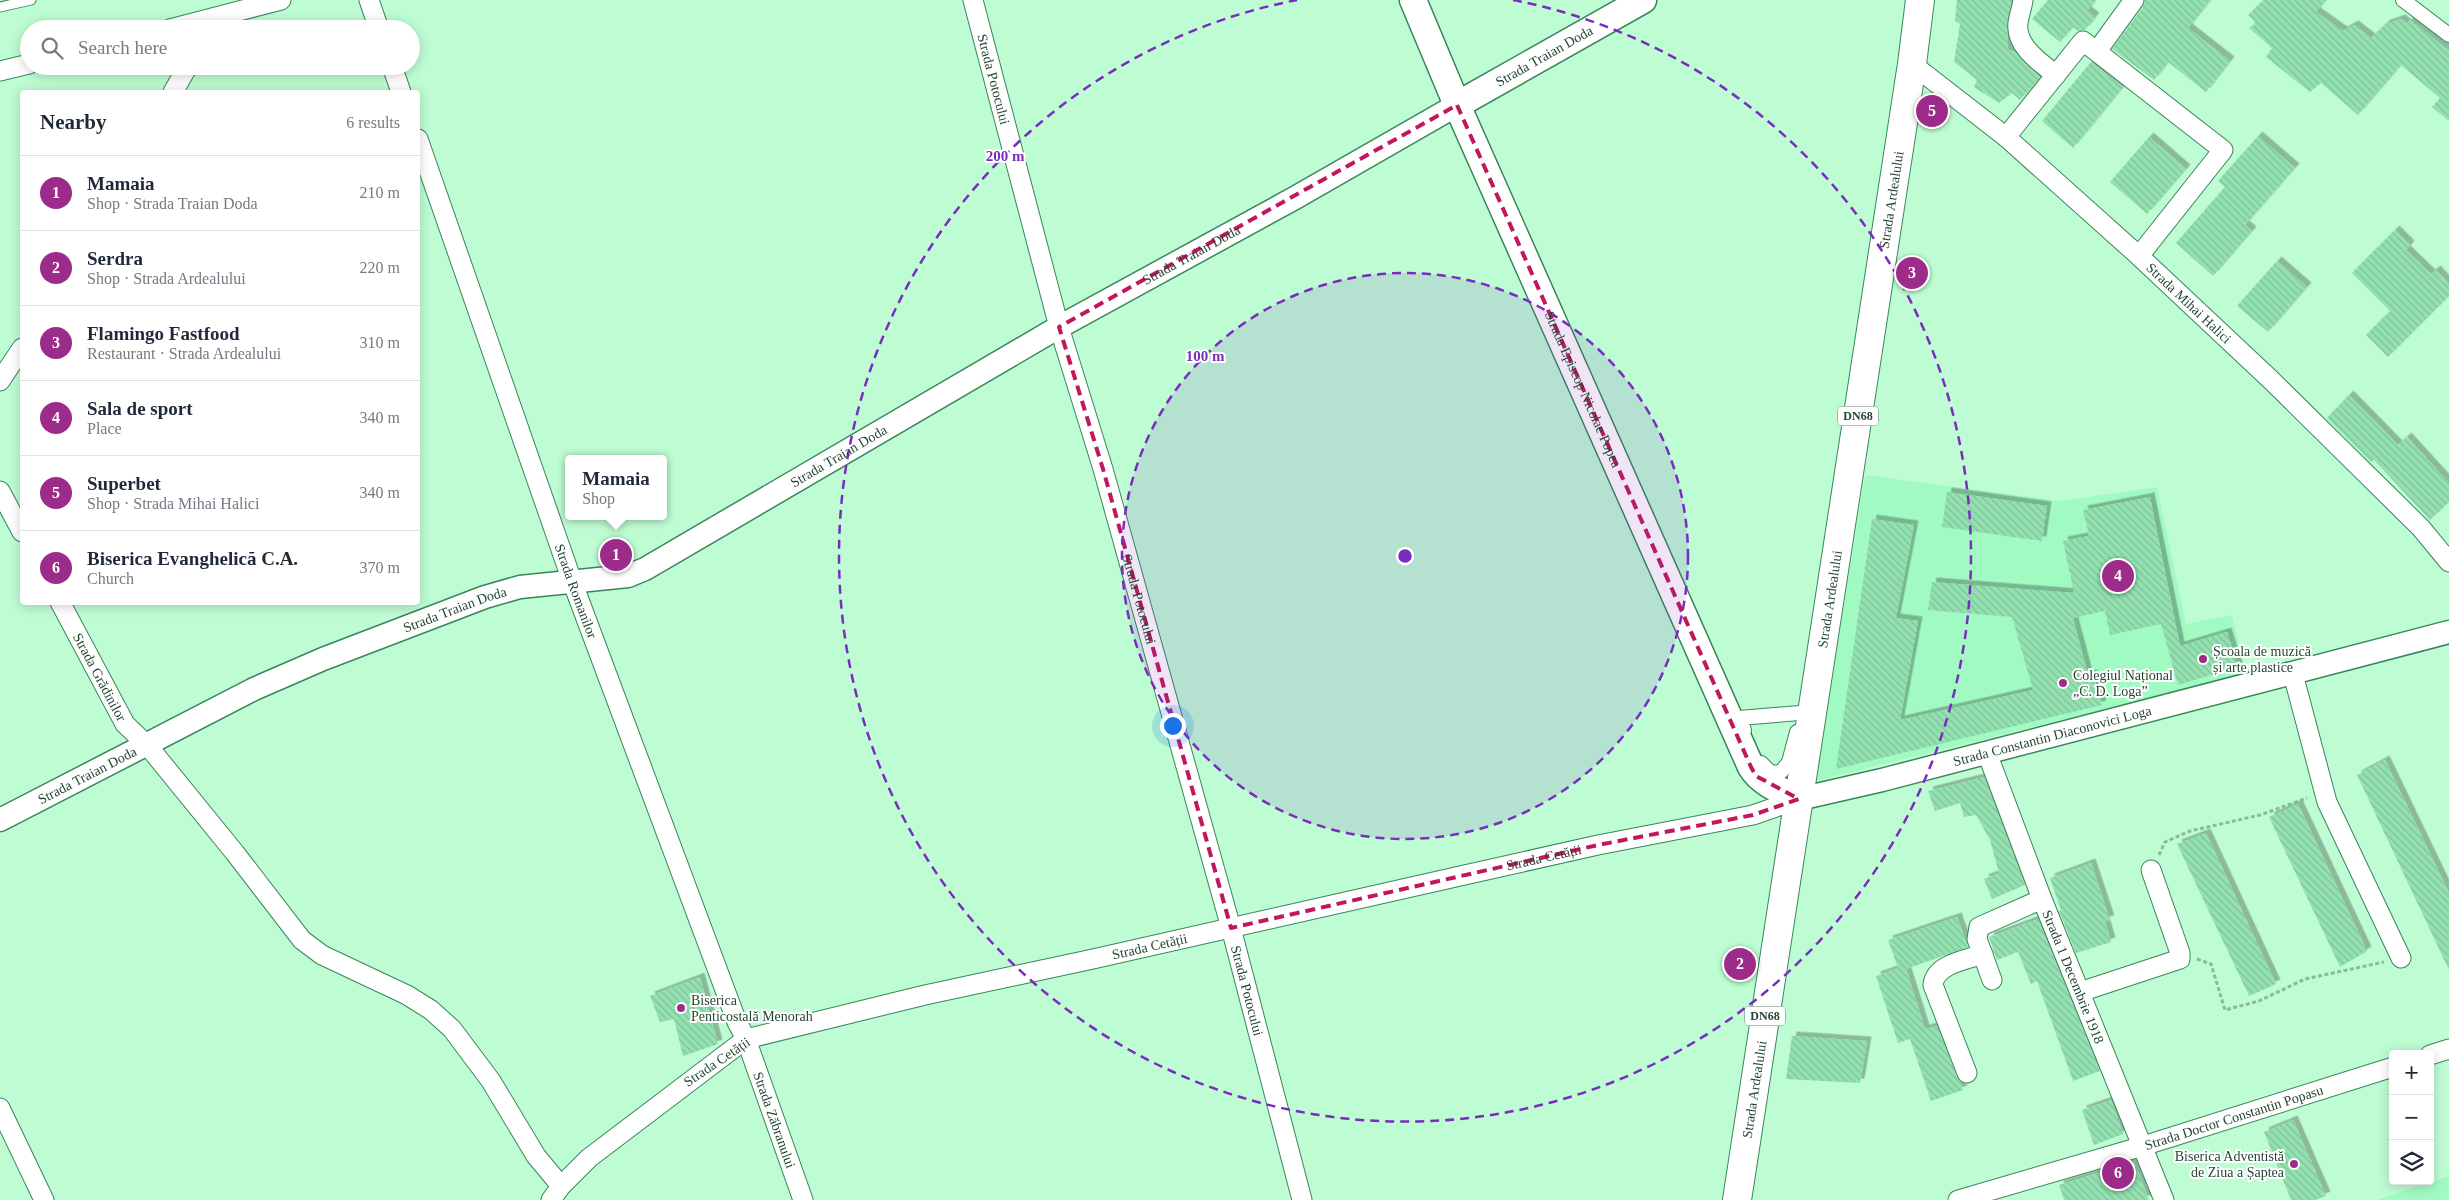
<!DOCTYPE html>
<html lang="en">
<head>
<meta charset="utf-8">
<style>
  body { margin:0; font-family:"Times New Roman",serif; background:#f6f6f7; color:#1f2937 }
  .controls { position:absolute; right:15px; bottom:15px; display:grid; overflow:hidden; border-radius:5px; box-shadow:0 2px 12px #0003 }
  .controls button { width:45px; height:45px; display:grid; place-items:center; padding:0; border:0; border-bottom:1px solid #e0e1e3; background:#fff; color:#1f2937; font:25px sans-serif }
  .you { position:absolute; left:1172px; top:725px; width:18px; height:18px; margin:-12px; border:4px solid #fff; border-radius:50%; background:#1a73e8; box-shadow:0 0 0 8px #1a73e833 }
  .badge { display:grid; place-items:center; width:32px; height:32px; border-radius:50%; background:#9c2b89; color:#fff; font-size:16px; font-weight:700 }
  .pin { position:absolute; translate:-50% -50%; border:2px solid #fff; box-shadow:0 1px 5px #0006 }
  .popup { position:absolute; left:565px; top:455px; width:102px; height:65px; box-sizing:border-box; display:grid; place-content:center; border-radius:5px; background:#fff; filter:drop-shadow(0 1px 4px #0005); font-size:16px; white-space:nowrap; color:#747a83 }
  .popup b { font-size:19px; color:#1f2937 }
  .popup::after { content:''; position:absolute; left:50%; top:100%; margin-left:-10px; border:10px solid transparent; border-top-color:#fff }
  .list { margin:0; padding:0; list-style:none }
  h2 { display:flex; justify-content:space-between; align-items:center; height:65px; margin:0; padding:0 20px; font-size:21px }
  h2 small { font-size:16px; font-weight:400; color:#747a83 }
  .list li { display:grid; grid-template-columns:32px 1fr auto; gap:15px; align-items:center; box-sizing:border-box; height:75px; padding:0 20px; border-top:1px solid #e0e1e3 }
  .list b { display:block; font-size:19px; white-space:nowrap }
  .list p { margin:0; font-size:16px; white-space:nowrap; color:#747a83 }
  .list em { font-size:16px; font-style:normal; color:#747a83 }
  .icon { flex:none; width:28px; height:28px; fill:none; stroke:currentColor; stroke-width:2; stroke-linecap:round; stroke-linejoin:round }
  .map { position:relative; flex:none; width:2449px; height:1200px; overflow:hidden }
  .search { position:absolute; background:#fff; box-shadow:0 2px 12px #0003; left:20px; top:20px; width:400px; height:55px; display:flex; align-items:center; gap:12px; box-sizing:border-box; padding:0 18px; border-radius:28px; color:#747a83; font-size:19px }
  .panel { position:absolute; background:#fff; box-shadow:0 2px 12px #0003; left:20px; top:90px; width:400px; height:515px; border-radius:5px }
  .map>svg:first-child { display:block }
  .built { fill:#a2fac3 }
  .building { fill:url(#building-back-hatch); filter:url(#shadow) }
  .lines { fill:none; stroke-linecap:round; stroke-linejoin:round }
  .service-casing { stroke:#38865a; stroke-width:11 }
  .pedestrian-casing { stroke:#38865a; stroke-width:16 }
  .minor-casing { stroke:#38865a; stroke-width:21 }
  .tertiary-casing { stroke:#38865a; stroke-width:25 }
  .secondary-casing { stroke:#38865a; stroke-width:29 }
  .primary-casing { stroke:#38865a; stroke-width:30 }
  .path { stroke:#87bb99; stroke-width:3; stroke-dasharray:4 2.5; stroke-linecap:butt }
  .service { stroke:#fff; stroke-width:9 }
  .pedestrian { stroke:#fff; stroke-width:14 }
  .minor { stroke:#fff; stroke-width:19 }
  .tertiary { stroke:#fff; stroke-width:22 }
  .secondary { stroke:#fff; stroke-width:26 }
  .primary { stroke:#fff; stroke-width:28 }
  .marked { fill:none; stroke:#c2185b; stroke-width:4; stroke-dasharray:10 6; stroke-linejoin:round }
  .ring { fill:none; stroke:#7b2cbf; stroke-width:2.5; stroke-dasharray:9 6 }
  .poi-dot { fill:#9c2b89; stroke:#fff; stroke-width:2 }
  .labels { text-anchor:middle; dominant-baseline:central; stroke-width:4; stroke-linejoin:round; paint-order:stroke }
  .shield { fill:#fff; stroke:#667d6f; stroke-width:1 }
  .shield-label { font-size:12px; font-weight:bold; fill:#244531 }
  .street-label { font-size:14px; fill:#244531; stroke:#fff }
  .poi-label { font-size:14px; fill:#244531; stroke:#fff; text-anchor:start }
  .centre { fill:#7b2cbf; stroke:#fff; stroke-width:2.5 }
  .ring-label { font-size:15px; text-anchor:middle; font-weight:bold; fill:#7b2cbf; stroke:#fff; stroke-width:4; stroke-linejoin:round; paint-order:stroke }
</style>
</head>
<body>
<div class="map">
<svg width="2449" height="1200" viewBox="0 0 2449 1200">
  <defs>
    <pattern id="building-back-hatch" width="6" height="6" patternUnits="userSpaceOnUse" patternTransform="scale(1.25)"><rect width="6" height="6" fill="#93e1b0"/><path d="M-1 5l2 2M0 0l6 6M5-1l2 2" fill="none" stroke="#7fc298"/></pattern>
    <filter id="shadow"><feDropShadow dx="4.5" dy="-4.5" stdDeviation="0" flood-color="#0004"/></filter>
  </defs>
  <rect width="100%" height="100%" fill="#befcd3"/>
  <path class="built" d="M 1865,475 L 2060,501 L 2157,487 L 2186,624 L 2232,615 L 2246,674 L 1816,781 Z
    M 2449,1176 L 2449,1200 L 2377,1200 Z"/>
  <path class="building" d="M 1957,0 L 2012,0 L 2007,21 L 2008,49 L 2016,53 L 2040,77 L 2020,100 L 2012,93 L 1999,103 L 1974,87 L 1977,80 L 1954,62 L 1960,24 L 1955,21 Z
    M 2048,0 L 2095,0 L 2087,11 L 2095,17 L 2085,30 L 2078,31 L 2073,27 L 2060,42 L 2032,19 Z
    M 2145,0 L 2210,0 L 2188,28 L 2230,61 L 2206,92 L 2168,62 L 2154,80 L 2112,49 L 2143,7 Z
    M 2264,0 L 2325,0 L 2316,12 L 2343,31 L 2354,25 L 2371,38 L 2386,24 L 2401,19 L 2407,24 L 2410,20 L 2449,51 L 2449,121 L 2432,107 L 2440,98 L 2401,65 L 2358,115 L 2321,83 L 2310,92 L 2266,57 L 2272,48 L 2249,28 L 2256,23 L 2248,15 Z
    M 2091,62 L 2123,87 L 2073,148 L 2042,121 Z
    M 2258,136 L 2295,168 L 2245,225 L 2252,231 L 2213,276 L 2176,243 L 2225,187 L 2218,181 Z
    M 2149,137 L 2186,169 L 2147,214 L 2110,182 Z
    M 2395,230 L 2410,245 L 2406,250 L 2431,274 L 2436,270 L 2449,284 L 2449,296 L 2388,357 L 2366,335 L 2390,311 L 2352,273 Z
    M 2277,261 L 2307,287 L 2268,332 L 2237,306 Z
    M 2349,395 L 2398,445 L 2407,437 L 2449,483 L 2449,502 L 2430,520 L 2374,460 L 2371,462 L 2327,418 Z
    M 1947,492 L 2047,506 L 2042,541 L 1942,527 Z
    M 2150,497 L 2180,646 L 2227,632 L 2238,667 L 2178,685 L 2161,624 L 2110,635 L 2105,611 L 2073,618 L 2088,675 L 2093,674 L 2102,705 L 1836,769 L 1872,519 L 1914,525 L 1896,618 L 1918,621 L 1900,720 L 2033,690 L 2012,617 L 1928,610 L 1932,582 L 2074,593 L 2063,541 L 2089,536 L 2083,510 Z
    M 2385,760 L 2449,893 L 2449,970 L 2357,775 Z
    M 1984,777 L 2025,885 L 1992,899 L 1984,879 L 1999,873 L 1990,840 L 1976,815 L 1964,817 L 1960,803 L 1935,811 L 1928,791 Z
    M 2298,804 L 2367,951 L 2340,967 L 2269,817 Z
    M 2206,833 L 2276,984 L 2249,996 L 2177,844 Z
    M 2091,863 L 2110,920 L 2105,921 L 2111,942 L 2076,953 L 2059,911 L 2061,910 L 2050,878 Z
    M 1957,917 L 1968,947 L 1906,969 L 1925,1029 L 1937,1026 L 1963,1090 L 1931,1101 L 1910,1039 L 1898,1043 L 1876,976 L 1898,968 L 1888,940 Z
    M 2038,919 L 2100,1071 L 2073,1081 L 2037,981 L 2031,984 L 2018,952 L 1997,960 L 1989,937 Z
    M 700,977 L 718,1044 L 683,1056 L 674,1019 L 660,1022 L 650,996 Z
    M 1792,1036 L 1867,1041 L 1860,1083 L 1786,1079 Z
    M 2111,1100 L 2123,1134 L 2094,1145 L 2082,1110 Z
    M 2293,1120 L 2326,1196 L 2315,1200 L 2291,1200 L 2264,1132 Z
    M 2134,1162 L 2149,1200 L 2064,1200 L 2059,1185 Z"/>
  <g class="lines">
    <g class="service-casing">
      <path id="service" d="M 0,7 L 31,0"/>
    </g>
    <g class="pedestrian-casing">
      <path id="pedestrian" d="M 2403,0 L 2449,35
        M 1744,730 L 1739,718 L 1812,712
        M 1761,763 L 1771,773 L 1781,772 L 1789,762 L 1797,732"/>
    </g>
    <g class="minor-casing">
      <g id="minor">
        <path d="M 369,0 L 379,29"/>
        <path id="s1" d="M 973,0 L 1059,327 L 1103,469 L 1231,928 L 1302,1200"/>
        <path d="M 2023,0 C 2022,8 2019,15 2018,23 C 2015,46 2041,63 2056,75"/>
        <path d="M 170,29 L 281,0"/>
        <path d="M 2097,51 L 2134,0"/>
        <path id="s2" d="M 1912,64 L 2006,137 L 2139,256 L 2271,380 L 2421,528 L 2449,562"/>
        <path d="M 392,66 L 401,92"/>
        <path d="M 0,71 L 29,64"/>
        <path d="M 173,92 L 188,66"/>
        <path d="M 2006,137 L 2083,41 L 2223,150 L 2139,256"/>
        <path id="s3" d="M 418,139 L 572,581 L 737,1022 L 746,1039 L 803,1200"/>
        <path d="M 0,381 L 22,348"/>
        <path d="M 0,491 L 22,532"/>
        <path id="s4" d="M 60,602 L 125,724 L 148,746 L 235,853 L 302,940 L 322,955 L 407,995 L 431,1010 L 452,1029 L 491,1081 L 536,1156 L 561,1186"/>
        <path d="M 2293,674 L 2327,802 L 2401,958"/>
        <path id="s5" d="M 1987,753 L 2042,899 L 2164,1200"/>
        <path d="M 1992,980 L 1977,939 L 1979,927 L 2042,899"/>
        <path d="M 2080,992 L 2180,959 L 2180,953 L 2151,870"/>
        <path d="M 2430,1055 L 2449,1049"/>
        <path d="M 1967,1073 L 1933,985 C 1935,964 1966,960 1983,954"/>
        <path d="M 0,1108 L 44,1200"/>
        <path id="s6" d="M 551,1200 L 561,1186 L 589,1158 L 746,1039 L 925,995 L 1093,959 L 1469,874 L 1598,845 L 1753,815 L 1799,799"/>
        <path id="s7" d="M 1958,1200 L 2143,1146 L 2393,1067"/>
      </g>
    </g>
    <g class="tertiary-casing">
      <g id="tertiary">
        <path id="s8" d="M 1799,799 L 1882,780 L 2449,632"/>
        <path id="s9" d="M 0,820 L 254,689 L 323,659 L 485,597 L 520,587 L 628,576 L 645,569 L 1059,327 L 1293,199 L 1457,105"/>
      </g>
    </g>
    <g class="secondary-casing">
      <g id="secondary">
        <path id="s10" d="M 1413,0 L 1457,105 L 1751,767 C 1761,784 1782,791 1799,799"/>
        <path id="s11" d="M 1457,105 L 1643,0"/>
      </g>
    </g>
    <g class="primary-casing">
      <g id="primary">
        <path id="s12" d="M 1737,1200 L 1912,64 L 1920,0"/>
      </g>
    </g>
    <path class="path" d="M 2159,855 L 2165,842 L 2190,831 L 2260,815 L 2307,798
      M 2197,959 L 2211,964 L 2225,1010 L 2259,1001 L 2305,979 L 2384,962"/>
    <use href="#service" class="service"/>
    <use href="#pedestrian" class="pedestrian"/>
    <use href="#minor" class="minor"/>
    <use href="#tertiary" class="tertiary"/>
    <use href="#secondary" class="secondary"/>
    <use href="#primary" class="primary"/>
  </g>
  <path class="marked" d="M 1457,105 L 1751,767 L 1756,776 L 1799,799 L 1753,815 L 1598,845 L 1231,928 L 1103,469 L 1059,327 Z"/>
  <circle cx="1405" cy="556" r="283" fill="#7b2cbf" fill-opacity=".12"/>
  <g class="ring">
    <circle cx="1405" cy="556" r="283"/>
    <path d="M1513 0A566 566 0 1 1 1297 0"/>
  </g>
  <g class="poi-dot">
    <circle cx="2203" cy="659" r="5"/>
    <circle cx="2063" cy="683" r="5"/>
    <circle cx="681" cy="1008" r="5"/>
    <circle cx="2294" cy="1164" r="5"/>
  </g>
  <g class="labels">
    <g class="shield">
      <rect x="1838" y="406.5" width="40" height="19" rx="4"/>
      <rect x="1745" y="1006.5" width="40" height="19" rx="4"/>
    </g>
    <g class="shield-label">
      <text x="1858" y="416">DN68</text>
      <text x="1765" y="1016">DN68</text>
    </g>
    <g class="street-label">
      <text stroke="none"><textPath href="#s11" startOffset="100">Strada Traian Doda</textPath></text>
      <text stroke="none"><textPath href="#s1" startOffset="82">Strada Potocului</textPath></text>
      <text stroke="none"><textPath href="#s12" startOffset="1012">Strada Ardealului</textPath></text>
      <text stroke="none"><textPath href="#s9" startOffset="1328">Strada Traian Doda</textPath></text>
      <text stroke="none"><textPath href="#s2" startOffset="366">Strada Mihai Halici</textPath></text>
      <text stroke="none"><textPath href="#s10" startOffset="425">Strada Episcop Nicolae Popea</textPath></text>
      <text stroke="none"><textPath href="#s9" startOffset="922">Strada Traian Doda</textPath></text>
      <text stroke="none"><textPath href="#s3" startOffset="479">Strada Romanilor</textPath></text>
      <text stroke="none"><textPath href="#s1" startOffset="622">Strada Potocului</textPath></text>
      <text stroke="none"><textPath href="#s12" startOffset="608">Strada Ardealului</textPath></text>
      <text stroke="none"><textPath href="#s9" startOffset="502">Strada Traian Doda</textPath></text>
      <text stroke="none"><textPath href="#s4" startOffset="85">Strada Grădinilor</textPath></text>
      <text stroke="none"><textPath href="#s8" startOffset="261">Strada Constantin Diaconovici Loga</textPath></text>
      <text stroke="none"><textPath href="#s9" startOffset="98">Strada Traian Doda</textPath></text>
      <text stroke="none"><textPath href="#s6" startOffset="1072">Strada Cetății</textPath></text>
      <text stroke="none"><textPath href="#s6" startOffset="668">Strada Cetății</textPath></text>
      <text stroke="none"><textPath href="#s5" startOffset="240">Strada 1 Decembrie 1918</textPath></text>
      <text stroke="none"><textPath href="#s1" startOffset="1028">Strada Potocului</textPath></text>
      <text transform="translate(717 1062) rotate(-34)">Strada Cetății</text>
      <text stroke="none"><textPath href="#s12" startOffset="112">Strada Ardealului</textPath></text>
      <text stroke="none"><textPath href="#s7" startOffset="288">Strada Doctor Constantin Popasu</textPath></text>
      <text stroke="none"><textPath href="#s3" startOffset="1044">Strada Zăbranului</textPath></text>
    </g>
    <g class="poi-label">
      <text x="2213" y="651">Școala de muzică<tspan x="2213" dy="16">și arte plastice</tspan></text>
      <text x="2073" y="675">Colegiul Național<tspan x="2073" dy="16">„C. D. Loga”</tspan></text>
      <text x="691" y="1000">Biserica<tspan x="691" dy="16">Penticostală Menorah</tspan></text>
      <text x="2284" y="1156" text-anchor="end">Biserica Adventistă<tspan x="2284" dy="16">de Ziua a Șaptea</tspan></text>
    </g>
  </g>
  <circle cx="1405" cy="556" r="8" class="centre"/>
  <g class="ring-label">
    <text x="1005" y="161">200 m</text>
    <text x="1205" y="361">100 m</text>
  </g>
</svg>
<div class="controls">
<button>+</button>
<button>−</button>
<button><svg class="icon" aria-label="layers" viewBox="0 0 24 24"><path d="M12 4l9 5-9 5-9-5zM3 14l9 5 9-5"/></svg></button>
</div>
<div class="you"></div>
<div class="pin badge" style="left:616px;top:555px">1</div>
<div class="popup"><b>Mamaia</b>Shop</div>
<div class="pin badge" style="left:1740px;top:964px">2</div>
<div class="pin badge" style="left:1912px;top:273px">3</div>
<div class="pin badge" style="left:2118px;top:576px">4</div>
<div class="pin badge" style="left:1932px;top:111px">5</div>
<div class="pin badge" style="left:2118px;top:1173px">6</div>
<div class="search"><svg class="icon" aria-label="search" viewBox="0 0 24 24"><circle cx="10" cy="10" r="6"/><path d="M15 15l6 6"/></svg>Search here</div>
<section class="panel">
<h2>Nearby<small>6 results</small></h2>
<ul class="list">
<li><span class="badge">1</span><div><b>Mamaia</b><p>Shop · Strada Traian Doda</p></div><em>210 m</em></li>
<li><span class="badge">2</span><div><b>Serdra</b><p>Shop · Strada Ardealului</p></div><em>220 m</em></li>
<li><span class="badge">3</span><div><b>Flamingo Fastfood</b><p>Restaurant · Strada Ardealului</p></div><em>310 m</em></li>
<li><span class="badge">4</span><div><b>Sala de sport</b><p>Place</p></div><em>340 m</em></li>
<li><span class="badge">5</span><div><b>Superbet</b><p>Shop · Strada Mihai Halici</p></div><em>340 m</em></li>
<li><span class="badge">6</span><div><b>Biserica Evanghelică C.A.</b><p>Church</p></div><em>370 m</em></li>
</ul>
</section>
</div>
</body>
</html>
